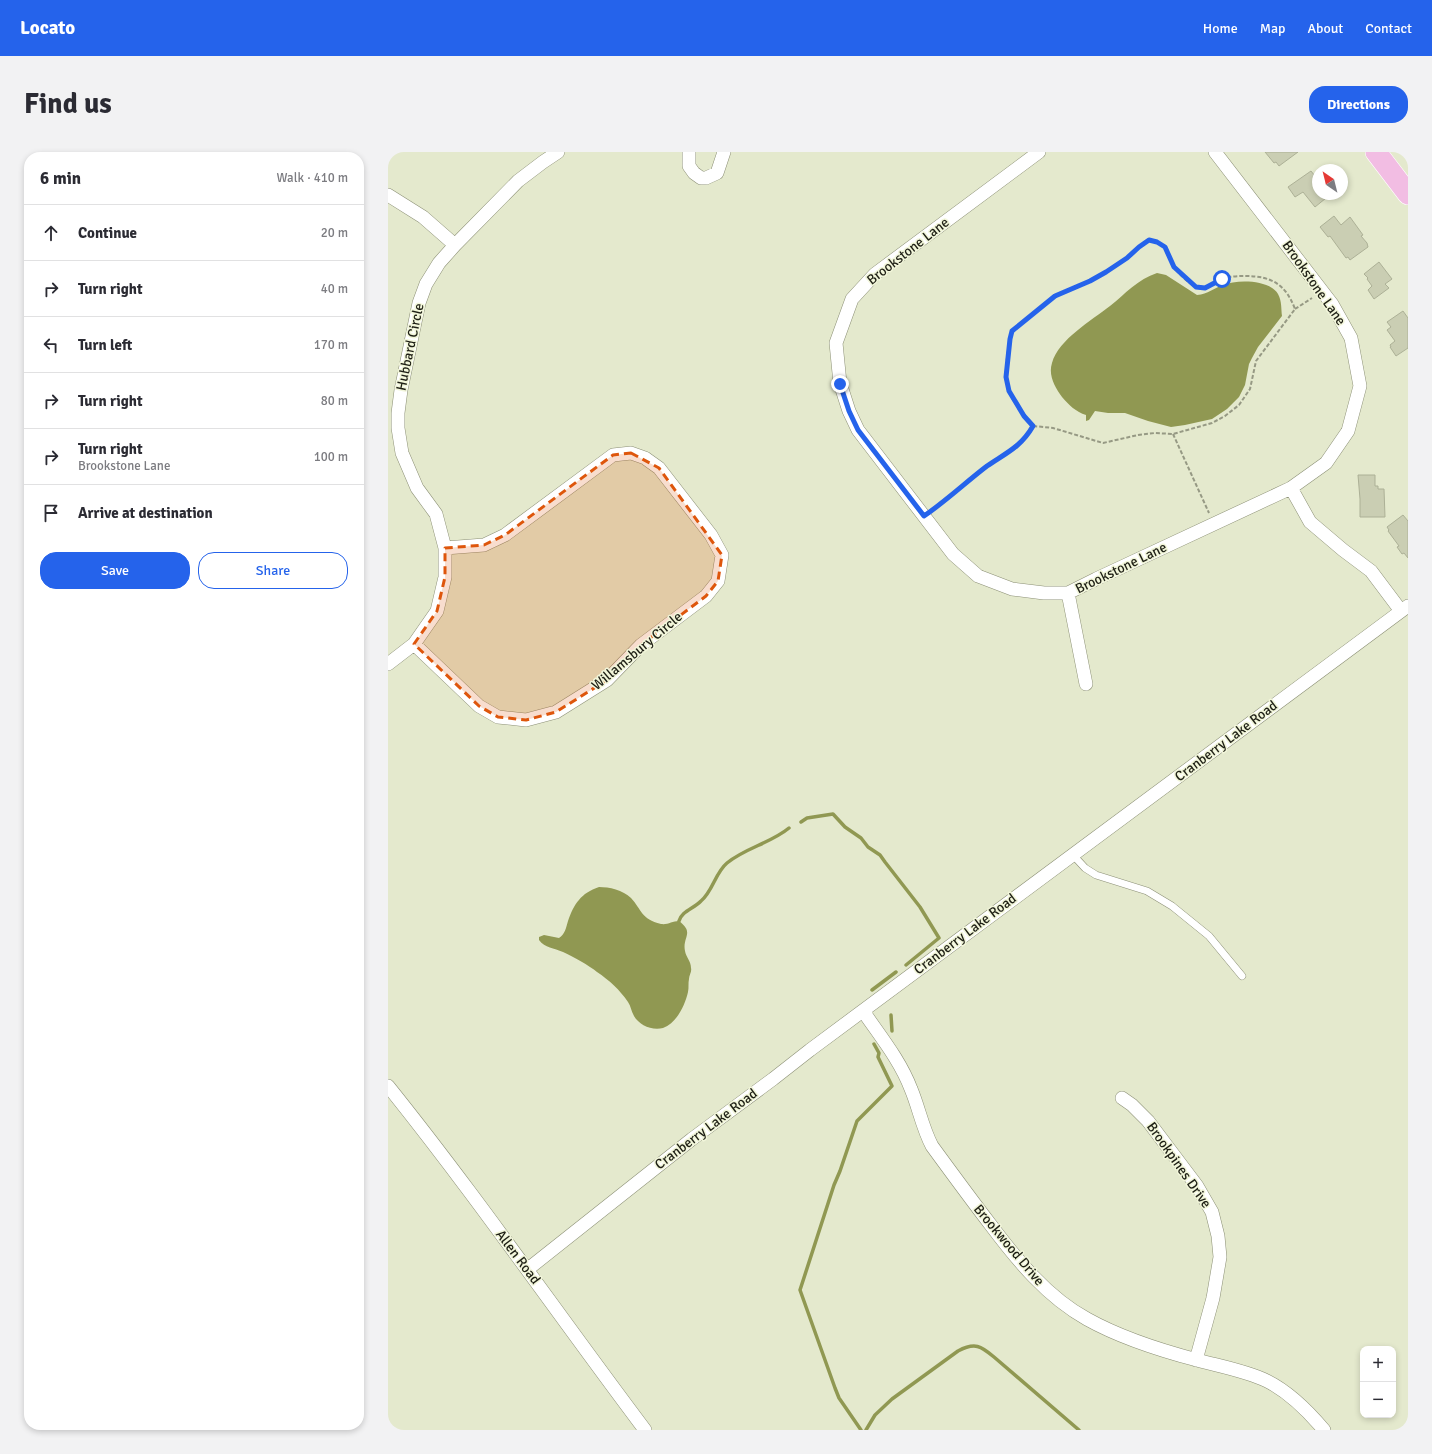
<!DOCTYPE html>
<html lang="en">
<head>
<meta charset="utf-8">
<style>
  body { margin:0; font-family:Signika,sans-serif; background:#f2f2f3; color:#2b2b33 }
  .controls { position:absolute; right:12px; bottom:12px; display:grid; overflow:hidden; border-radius:8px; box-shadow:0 2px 6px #0003 }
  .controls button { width:36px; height:36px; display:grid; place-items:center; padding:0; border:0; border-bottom:1px solid #e1e1e2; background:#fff; color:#2b2b33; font:20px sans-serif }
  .compass { position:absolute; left:924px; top:12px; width:36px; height:36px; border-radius:50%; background:#fff; box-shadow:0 2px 6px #0003; rotate:325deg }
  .stop { position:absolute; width:12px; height:12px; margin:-9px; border:3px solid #2563eb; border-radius:50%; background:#fff }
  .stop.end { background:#2563eb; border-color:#fff; box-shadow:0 1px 4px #0008 }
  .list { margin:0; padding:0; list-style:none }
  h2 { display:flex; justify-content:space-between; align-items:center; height:52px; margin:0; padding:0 16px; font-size:17px }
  h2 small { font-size:13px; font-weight:400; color:#7c7c81 }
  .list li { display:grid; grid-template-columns:26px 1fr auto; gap:12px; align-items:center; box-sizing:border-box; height:56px; padding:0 16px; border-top:1px solid #e1e1e2 }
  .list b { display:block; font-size:15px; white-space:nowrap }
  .list p { margin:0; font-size:13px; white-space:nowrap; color:#7c7c81 }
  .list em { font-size:13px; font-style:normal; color:#7c7c81 }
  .actions { display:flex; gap:8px; padding:12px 16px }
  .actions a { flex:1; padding:9px 0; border:1px solid #2563eb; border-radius:16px; text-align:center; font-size:14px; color:#2563eb }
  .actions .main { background:#2563eb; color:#fff }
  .icon { flex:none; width:22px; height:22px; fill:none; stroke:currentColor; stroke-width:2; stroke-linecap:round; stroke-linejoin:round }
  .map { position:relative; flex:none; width:1020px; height:1278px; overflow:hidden; border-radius:16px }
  header { display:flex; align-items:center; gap:24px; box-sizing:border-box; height:56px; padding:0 20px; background:#2563eb; color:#fff }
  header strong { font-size:19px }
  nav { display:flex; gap:22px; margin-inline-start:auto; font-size:14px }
  .intro { display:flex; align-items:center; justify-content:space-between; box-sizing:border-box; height:96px; padding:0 24px }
  h1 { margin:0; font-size:28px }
  .button { padding:10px 18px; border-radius:16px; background:#2563eb; color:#fff; font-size:14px; font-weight:700 }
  main { display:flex; gap:24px; padding:0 24px }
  aside { flex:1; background:#fff; border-radius:16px; box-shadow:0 2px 6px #0003 }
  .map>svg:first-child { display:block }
  .water { fill:#909852 }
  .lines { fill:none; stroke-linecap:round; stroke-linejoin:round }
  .stream { stroke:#909852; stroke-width:3.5 }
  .building { fill:#caceb3; stroke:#acb096 }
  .lane-casing { stroke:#8c9076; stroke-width:8 }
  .street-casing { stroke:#8c9076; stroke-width:14 }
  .primary-casing { stroke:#fff; stroke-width:22 }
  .path { stroke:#969984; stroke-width:2; stroke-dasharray:4 2; stroke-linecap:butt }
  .lane { stroke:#fff; stroke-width:7 }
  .street { stroke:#fff; stroke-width:13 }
  .primary { stroke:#f2bde3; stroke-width:21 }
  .route { stroke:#2563eb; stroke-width:5 }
  .marked { fill:#de560c; fill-opacity:0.2; stroke:#de560c; stroke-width:3; stroke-dasharray:8 5; stroke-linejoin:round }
  .labels { text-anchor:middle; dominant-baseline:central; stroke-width:3; stroke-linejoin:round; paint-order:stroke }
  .street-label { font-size:14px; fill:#1e1f15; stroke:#f2f6da }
</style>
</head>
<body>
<header>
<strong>Locato</strong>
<nav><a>Home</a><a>Map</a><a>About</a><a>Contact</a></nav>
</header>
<div class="intro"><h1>Find us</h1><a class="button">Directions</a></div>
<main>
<aside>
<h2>6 min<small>Walk · 410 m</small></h2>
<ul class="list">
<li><svg class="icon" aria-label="ahead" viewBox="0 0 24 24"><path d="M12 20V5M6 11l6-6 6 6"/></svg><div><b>Continue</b></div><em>20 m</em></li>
<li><svg class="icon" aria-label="right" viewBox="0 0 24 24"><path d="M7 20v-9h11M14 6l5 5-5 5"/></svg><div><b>Turn right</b></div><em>40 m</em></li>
<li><svg class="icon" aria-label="left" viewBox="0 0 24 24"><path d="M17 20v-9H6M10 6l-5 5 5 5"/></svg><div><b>Turn left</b></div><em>170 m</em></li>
<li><svg class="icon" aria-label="right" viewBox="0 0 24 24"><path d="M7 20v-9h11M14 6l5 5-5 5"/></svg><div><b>Turn right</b></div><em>80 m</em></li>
<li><svg class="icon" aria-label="right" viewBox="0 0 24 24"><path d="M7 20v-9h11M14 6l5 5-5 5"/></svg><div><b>Turn right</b><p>Brookstone Lane</p></div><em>100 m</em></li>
<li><svg class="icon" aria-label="arrive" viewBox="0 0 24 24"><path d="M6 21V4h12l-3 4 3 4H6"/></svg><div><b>Arrive at destination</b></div></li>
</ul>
<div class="actions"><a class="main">Save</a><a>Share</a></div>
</aside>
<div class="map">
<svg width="1020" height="1278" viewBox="0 0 1020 1278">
  <rect width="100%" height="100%" fill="#e4e9cd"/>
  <path class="water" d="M 769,121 L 778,123 L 809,143 C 820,142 826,136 835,133 C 850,127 882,128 890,142 C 894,149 893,157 894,164 L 870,195 L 864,206 L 861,212 L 857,233 L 851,245 L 839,257 L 824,267 L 797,273 L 783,275 L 760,269 L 737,261 L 720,261 L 707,259 L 701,268 L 698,269 L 698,263 C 688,260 681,253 674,245 C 667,236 660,223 664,211 C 671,187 703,169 722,154 C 737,142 750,127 769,121 Z
    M 211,735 C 221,735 235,738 243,746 C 254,758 253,767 273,772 C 280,773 284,769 291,769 C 307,781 294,785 297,799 C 298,805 303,809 303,816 C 304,820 301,823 301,827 C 300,831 301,836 300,840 C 297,853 289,871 275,876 C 264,879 251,873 246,864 C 243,859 243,854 240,850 C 232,838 221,828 209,820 C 202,814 184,804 175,800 C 166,796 157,796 151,788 L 151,785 L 156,783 L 171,786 C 177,782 178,776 180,769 C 186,752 193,741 211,735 Z"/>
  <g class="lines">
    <path class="stream" d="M 413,670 L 419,666 L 445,662 L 457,675 L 473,686 L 480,695 L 492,703 L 497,710 L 532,755 L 551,786 L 518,813
      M 291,769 C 294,759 305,757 313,749 C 325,739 327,721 339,711 C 357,696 383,691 401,676
      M 484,838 L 508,820
      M 503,863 L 504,879
      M 473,1278 L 451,1246 L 447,1236 L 412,1138 L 446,1033 L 452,1019 L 469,969 L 504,934 L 490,905 L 491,901 L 486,892
      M 478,1278 L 487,1263 L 504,1247 L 570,1199 C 587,1190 593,1194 606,1205 L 691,1278"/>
  </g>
  <path class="building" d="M 877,0 L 910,0 L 891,14 L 888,10 L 886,11 Z
    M 923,19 L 930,28 L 930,42 L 943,42 L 927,55 L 915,40 L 907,45 L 900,35 Z
    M 946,64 L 953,73 L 962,65 L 975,83 L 973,84 L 979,91 L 980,95 L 962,108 L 960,105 L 958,106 L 942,84 L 940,85 L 932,75 Z
    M 991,110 L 1004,127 L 997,132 L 1001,136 L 986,147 L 980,138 L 984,134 L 979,127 L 980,126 L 976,122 Z
    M 1015,159 L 1020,166 L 1020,196 L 1008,204 L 1002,195 L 1003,195 L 1002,193 L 1007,189 L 999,178 L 1003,175 L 999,170 Z
    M 970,323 L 987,323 L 987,334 L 990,334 L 990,337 L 996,337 L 997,365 L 972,365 L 972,347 Z
    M 1015,363 L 1020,369 L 1020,406 L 1016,401 L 1014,402 L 1009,395 L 1011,394 L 1000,379 L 1001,378 L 999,375 Z"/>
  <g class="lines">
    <g class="lane-casing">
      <path id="lane" d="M 685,703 L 697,716 L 708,723 L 759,739 L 784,754 L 821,784 L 854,824"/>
    </g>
    <g class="street-casing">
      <path id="street" d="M 301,0 L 301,14 L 306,21 L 313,26 L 318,26 L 329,21 L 336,0
        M 651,0 L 487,122 L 464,147 L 448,191 L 452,231 L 461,259 L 470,278 L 565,402 L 590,424 L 624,437 L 656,441 L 680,441 L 708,427 L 903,336 L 938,311 L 960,279 L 972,234 L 963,186 L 944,152 L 827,0
        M 0,43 L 35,65 L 67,93
        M 903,336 L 922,370 L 955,398 L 983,419 L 1013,459
        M 680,441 L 698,532
        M 26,492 L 91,554 L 110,565 L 138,568 L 168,560 L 219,528 L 253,493 L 318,444 L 330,429 L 334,403 L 323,383 L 271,316 L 257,306 L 243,301 L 225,303 L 117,383 L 96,393 L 57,396
        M 0,512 L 26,492 L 49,459 L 57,425 L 57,396 L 48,362 L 29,336 L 14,301 L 10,276 L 10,261 L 13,238 L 31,151 L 38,132 L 51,111 L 67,93 L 130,29 L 155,10 L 170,0
        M 475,859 C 492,884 512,908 523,937 C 531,956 534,975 544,994 C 563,1020 582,1046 602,1072 C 629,1108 659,1145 699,1167 C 733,1186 771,1198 809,1208 C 831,1214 859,1219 879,1229 C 901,1240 920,1259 936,1278
        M 0,934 C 90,1046 171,1164 257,1278
        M 734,946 L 744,953 L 760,969 L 809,1034 L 824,1060 L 830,1084 L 832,1105 L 825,1146 L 808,1208
        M 140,1117 L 304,987 L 385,927 L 422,898 L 1020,454"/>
    </g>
    <g class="primary-casing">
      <path id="primary" d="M 988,0 L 1020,42"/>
    </g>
    <path class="path" d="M 761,89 C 781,92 777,102 786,115 C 791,122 802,133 809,135 C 819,138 826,131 834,127 C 842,124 850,124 858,124 C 884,124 898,133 907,157 L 868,209 L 862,237 L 851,253 L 837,264 L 824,271 L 785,282 L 767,281 L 750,283 L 715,291 L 665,276 L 645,274 C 637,265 625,250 620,238 C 615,223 620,195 624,179 L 667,144 L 702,129 L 718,120 L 739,106 L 751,95 Z
      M 907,157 L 924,146
      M 785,282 L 821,361
      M 546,357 C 565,344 581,328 599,314 C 617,301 633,295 645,274"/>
    <use href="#lane" class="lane"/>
    <use href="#street" class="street"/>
    <use href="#primary" class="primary"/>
  </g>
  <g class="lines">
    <path class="route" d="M 452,232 L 461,259 L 470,278 L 536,364 C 558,349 578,330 599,314 C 618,301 633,295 645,274 L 636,264 L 621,239 L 618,225 L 622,187 L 624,179 L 667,144 L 702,129 L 718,120 L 739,106 L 751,95 L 761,88 L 769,90 L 777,95 L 786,115 L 808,135 L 817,136 L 834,127"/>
  </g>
  <path class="marked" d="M 243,301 L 271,316 L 334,403 L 330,429 L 318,444 L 253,493 L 219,528 L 168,560 L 138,568 L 110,565 L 91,554 L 26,492 L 49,459 L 57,425 L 57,396 L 96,393 L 117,383 L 225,303 Z"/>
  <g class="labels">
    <g class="street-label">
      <text transform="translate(520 99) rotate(-38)">Brookstone Lane</text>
      <text transform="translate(926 131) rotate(55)">Brookstone Lane</text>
      <text transform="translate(22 195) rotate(-78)">Hubbard Circle</text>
      <text transform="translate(733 416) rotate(-26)">Brookstone Lane</text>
      <text transform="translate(249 499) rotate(-40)">Willamsbury Circle</text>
      <text transform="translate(838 589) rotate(-37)">Cranberry Lake Road</text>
      <text transform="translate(577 782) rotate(-37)">Cranberry Lake Road</text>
      <text transform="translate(318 977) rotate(-37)">Cranberry Lake Road</text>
      <text transform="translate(791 1013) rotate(55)">Brookpines Drive</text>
      <text transform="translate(621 1093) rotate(50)">Brookwood Drive</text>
      <text transform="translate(130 1105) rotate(53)">Allen Road</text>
    </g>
  </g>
</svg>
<div class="controls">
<button>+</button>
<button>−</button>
</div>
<svg class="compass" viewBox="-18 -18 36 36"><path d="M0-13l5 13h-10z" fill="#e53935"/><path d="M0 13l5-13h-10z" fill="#7c7c81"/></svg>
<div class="stop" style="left:834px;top:127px"></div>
<div class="stop end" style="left:452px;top:232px"></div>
</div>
</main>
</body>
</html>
